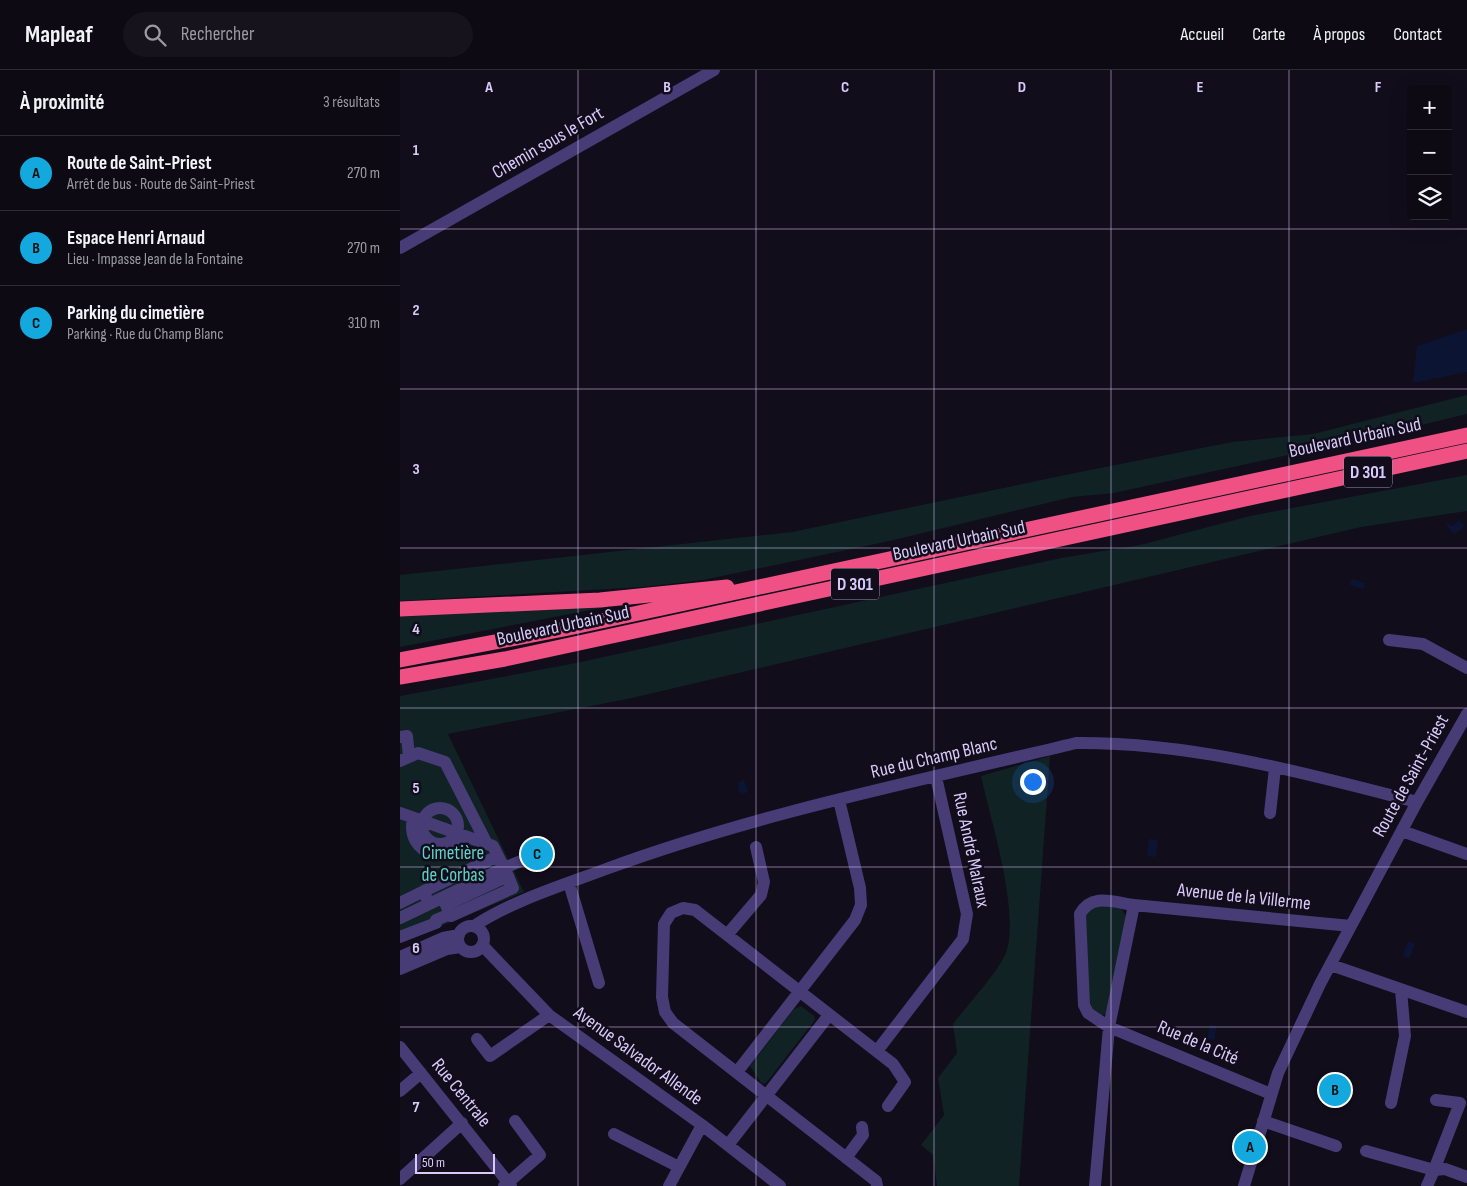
<!DOCTYPE html>
<html lang="fr">
<head>
<meta charset="utf-8">
<style>
  body { margin:0; font-family:"Sofia Sans Condensed",sans-serif; background:#16131d; color:#f1f3f6 }
  .controls { position:absolute; right:15px; top:15px; display:grid; overflow:hidden; border-radius:5px; box-shadow:0 5px 20px #0002 }
  .controls button { width:45px; height:45px; display:grid; place-items:center; padding:0; border:0; border-bottom:1px solid #2d2b34; background:#0d0a14; color:#f1f3f6; font:25px sans-serif }
  .scale { position:absolute; left:15px; bottom:12px; width:80px; box-sizing:border-box; padding-left:5px; border:2px solid #d8cbfa; border-top:0; font-size:14px; line-height:18px; white-space:nowrap; color:#d8cbfa; -webkit-text-stroke:4px #110d1b; paint-order:stroke }
  .you { position:absolute; left:632px; top:711px; width:18px; height:18px; margin:-12px; border:4px solid #fff; border-radius:50%; background:#1a73e8; box-shadow:0 0 0 8px #1a73e833 }
  .badge { display:grid; place-items:center; width:32px; height:32px; border-radius:50%; background:#14a9de; color:#111; font-size:16px; font-weight:700 }
  .pin { position:absolute; translate:-50% -50%; border:2px solid #fff; box-shadow:0 1px 5px #0006 }
  .list { margin:0; padding:0; list-style:none }
  h2 { display:flex; justify-content:space-between; align-items:center; height:65px; margin:0; padding:0 20px; font-size:21px }
  h2 small { font-size:16px; font-weight:400; color:#9a9aa0 }
  .list li { display:grid; grid-template-columns:32px 1fr auto; gap:15px; align-items:center; box-sizing:border-box; height:75px; padding:0 20px; border-top:1px solid #2d2b34 }
  .list b { display:block; font-size:19px; white-space:nowrap }
  .list p { margin:0; font-size:16px; white-space:nowrap; color:#9a9aa0 }
  .list em { font-size:16px; font-style:normal; color:#9a9aa0 }
  .icon { flex:none; width:28px; height:28px; fill:none; stroke:currentColor; stroke-width:2; stroke-linecap:round; stroke-linejoin:round }
  .map { position:relative; flex:none; width:1067px; height:1116px; overflow:hidden }
  header { display:flex; align-items:center; gap:30px; box-sizing:border-box; height:70px; padding:0 25px; background:#0d0a14; border-bottom:1px solid #2d2b34 }
  header strong { font-size:24px }
  nav { display:flex; gap:28px; margin-inline-start:auto; font-size:18px }
  .search { width:350px; height:45px; background:#16131d; display:flex; align-items:center; gap:12px; box-sizing:border-box; padding:0 18px; border-radius:28px; color:#9a9aa0; font-size:19px }
  main { display:flex }
  aside { flex:1; background:#0d0a14 }
  .map>svg:first-child { display:block }
  .green { fill:#102224 }
  .water { fill:#0c1434 }
  .lines { fill:none; stroke-linecap:round; stroke-linejoin:round }
  .minor { stroke:#473c76; stroke-width:12 }
  .highway { stroke:#ef5184; stroke-width:15 }
  .grid { fill:none; stroke:#d8cbfa; stroke-width:1; stroke-opacity:0.55 }
  .labels { text-anchor:middle; dominant-baseline:central; stroke-width:5; stroke-linejoin:round; paint-order:stroke }
  .shield { fill:#110d1b; stroke:#9c92b7; stroke-width:1 }
  .shield-label { font-size:18px; font-weight:bold; fill:#d8cbfa }
  .street-label { font-size:19px; fill:#d8cbfa; stroke:#110d1b }
  .park-label { font-size:19px; fill:#5fd3c8; stroke:#110d1b }
  .grid-label { font-size:16px; text-anchor:middle; font-weight:bold; fill:#d8cbfa; stroke:#110d1b; stroke-width:5; stroke-linejoin:round; paint-order:stroke }
</style>
</head>
<body>
<header>
<strong>Mapleaf</strong>
<div class="search"><svg class="icon" aria-label="search" viewBox="0 0 24 24"><circle cx="10" cy="10" r="6"/><path d="M15 15l6 6"/></svg>Rechercher</div>
<nav><a>Accueil</a><a>Carte</a><a>À propos</a><a>Contact</a></nav>
</header>
<main>
<aside>
<h2>À proximité<small>3 résultats</small></h2>
<ul class="list">
<li><span class="badge">A</span><div><b>Route de Saint-Priest</b><p>Arrêt de bus · Route de Saint-Priest</p></div><em>270 m</em></li>
<li><span class="badge">B</span><div><b>Espace Henri Arnaud</b><p>Lieu · Impasse Jean de la Fontaine</p></div><em>270 m</em></li>
<li><span class="badge">C</span><div><b>Parking du cimetière</b><p>Parking · Rue du Champ Blanc</p></div><em>310 m</em></li>
</ul>
</aside>
<div class="map">
<svg width="1067" height="1116" viewBox="0 0 1067 1116">
  <rect width="100%" height="100%" fill="#110d1b"/>
  <path class="green" d="M 1067,325 L 1067,344 L 980,365 L 714,423 L 672,427 L 494,470 L 303,510 L 243,517 L 0,531 L 0,505 L 392,462 L 675,403 L 832,372 L 913,364 Z
    M 1067,405 L 1067,441 L 961,457 L 232,628 L 48,664 L 124,822 L 0,873 L 0,626 L 176,593 L 661,488 L 740,475 L 850,446 Z
    M 222,534 L 0,577 L 0,543 Z
    M 650,686 L 619,1116 L 537,1116 L 533,1085 L 521,1075 L 544,1045 L 538,1008 L 557,983 L 553,954 C 568,934 593,908 604,887 C 623,851 590,748 581,706 Z
    M 694,833 L 721,838 L 727,848 L 706,944 L 701,946 L 688,937 L 685,843 Z
    M 401,936 L 414,946 L 415,950 L 366,1013 L 362,1014 L 350,996 L 394,939 Z"/>
  <path class="water" d="M 1067,259 L 1067,302 L 1013,313 L 1017,276 Z
    M 1059,450 L 1065,456 L 1054,465 L 1046,455 L 1048,453 L 1052,456 Z
    M 952,509 L 964,513 L 964,519 L 950,515 Z
    M 344,710 L 348,721 L 344,724 L 339,722 L 338,713 Z
    M 749,769 L 758,770 L 756,787 L 747,786 Z
    M 1008,871 L 1015,874 L 1010,887 L 1007,888 L 1003,885 Z
    M 810,955 L 817,956 L 814,970 L 807,969 Z"/>
  <g class="lines">
    <path class="minor" d="M 0,178 L 314,0
      M 989,570 L 1023,574 L 1067,598
      M 0,667 L 7,666 L 9,687
      M 0,691 L 18,683 L 45,692 L 87,774
      M22 756a18 18 0 1 1 36 0a18 18 0 1 1-36 0Z
      M 0,743 L 93,776 L 104,798 L 121,791
      M 870,743 L 875,698
      M 13,748 C 9,766 17,779 34,785 L 54,782 L 67,767
      M 1002,761 L 1067,784
      M 169,813 L 199,913
      M 24,821 L 98,786
      M 0,833 L 24,821 L 26,827
      M 734,835 C 713,832 692,823 680,844 L 684,935 L 688,943 L 709,957 L 871,1024
      M 50,844 L 51,846 L 113,818 L 108,806
      M 0,848 L 104,798 L 108,806 L 46,835 L 50,844 L 36,850 L 36,853 L 0,867
      M 74,856 C 114,830 161,816 206,799 C 358,743 519,711 676,673 C 792,672 905,703 1017,732
      M58 869a13 13 0 1 1 26 0a13 13 0 1 1-26 0Z
      M 327,865 L 361,825 L 364,812 L 356,777
      M 82,875 L 149,945 L 302,1055 L 380,1116
      M 0,887 L 43,868 L 59,865
      M 931,895 L 1067,942
      M 0,899 L 47,879 L 61,877
      M 77,969 L 90,986 L 149,945
      M 0,977 L 111,1116
      M 477,981 L 563,869 L 567,844 L 536,707
      M 337,1002 L 455,850 L 461,835 L 460,818 L 439,730
      M 0,1021 L 21,1003
      M 991,1033 L 1005,966 L 1001,920
      M 863,1051 L 936,1076
      M 214,1064 L 279,1097
      M 328,1075 L 429,945
      M 966,1081 L 1034,1100 L 1060,1033 L 1036,1030
      M 446,1088 L 463,1065 L 462,1057
      M 0,1109 L 62,1053
      M 104,1116 L 140,1085 L 115,1051
      M 269,1116 L 302,1055
      M 477,1116 L 476,1111 L 273,953 L 265,942 L 262,927 L 264,854 L 271,843 L 283,838 L 295,840 L 493,994 L 505,1012 L 488,1036
      M 695,1116 L 709,957 L 734,835 L 951,856
      M 844,1116 L 878,1003 L 920,914 L 1017,732 L 1067,644
      M 1027,1116 L 1034,1100 L 1045,1099 L 1067,1107"/>
    <path class="highway" d="M 0,539 L 200,530 L 327,517
      M 0,590 L 164,559 L 1067,365
      M 0,607 L 105,589 L 1067,381"/>
  </g>
  <path class="grid" d="M 178,0 L 178,1116M 356,0 L 356,1116M 534,0 L 534,1116M 711,0 L 711,1116M 889,0 L 889,1116M 0,159 L 1067,159M 0,319 L 1067,319M 0,478 L 1067,478M 0,638 L 1067,638M 0,797 L 1067,797M 0,957 L 1067,957"/>
  <g class="labels">
    <g class="shield">
      <rect x="944" y="386.5" width="48" height="31" rx="4"/>
      <rect x="431" y="498.5" width="48" height="31" rx="4"/>
    </g>
    <g class="shield-label">
      <text x="968" y="402">D 301</text>
      <text x="455" y="514">D 301</text>
    </g>
    <g class="street-label">
      <text transform="translate(148 73) rotate(-30)">Chemin sous le Fort</text>
      <text transform="translate(955 368) rotate(-12)">Boulevard Urbain Sud</text>
      <text transform="translate(559 471) rotate(-12)">Boulevard Urbain Sud</text>
      <text transform="translate(163 556) rotate(-12)">Boulevard Urbain Sud</text>
      <text transform="translate(534 688) rotate(-13)">Rue du Champ Blanc</text>
      <text transform="translate(1011 706) rotate(-61)">Route de Saint-Priest</text>
      <text transform="translate(571 780) rotate(78)">Rue André Malraux</text>
      <text transform="translate(844 827) rotate(6)">Avenue de la Villerme</text>
      <text transform="translate(798 973) rotate(23)">Rue de la Cité</text>
      <text transform="translate(238 986) rotate(36)">Avenue Salvador Allende</text>
      <text transform="translate(61 1023) rotate(51)">Rue Centrale</text>
    </g>
    <g class="park-label">
      <text x="53" y="783">Cimetière<tspan x="53" dy="22">de Corbas</tspan></text>
    </g>
  </g>
  <g class="grid-label">
    <text x="89" y="22">A</text>
    <text x="267" y="22">B</text>
    <text x="445" y="22">C</text>
    <text x="622" y="22">D</text>
    <text x="800" y="22">E</text>
    <text x="978" y="22">F</text>
    <text x="16" y="85">1</text>
    <text x="16" y="245">2</text>
    <text x="16" y="404">3</text>
    <text x="16" y="564">4</text>
    <text x="16" y="723">5</text>
    <text x="16" y="883">6</text>
    <text x="16" y="1042">7</text>
  </g>
</svg>
<div class="controls">
<button>+</button>
<button>−</button>
<button><svg class="icon" aria-label="layers" viewBox="0 0 24 24"><path d="M12 4l9 5-9 5-9-5zM3 14l9 5 9-5"/></svg></button>
</div>
<div class="scale">50 m</div>
<div class="you"></div>
<div class="pin badge" style="left:850px;top:1077px">A</div>
<div class="pin badge" style="left:935px;top:1020px">B</div>
<div class="pin badge" style="left:137px;top:784px">C</div>
</div>
</main>
</body>
</html>
